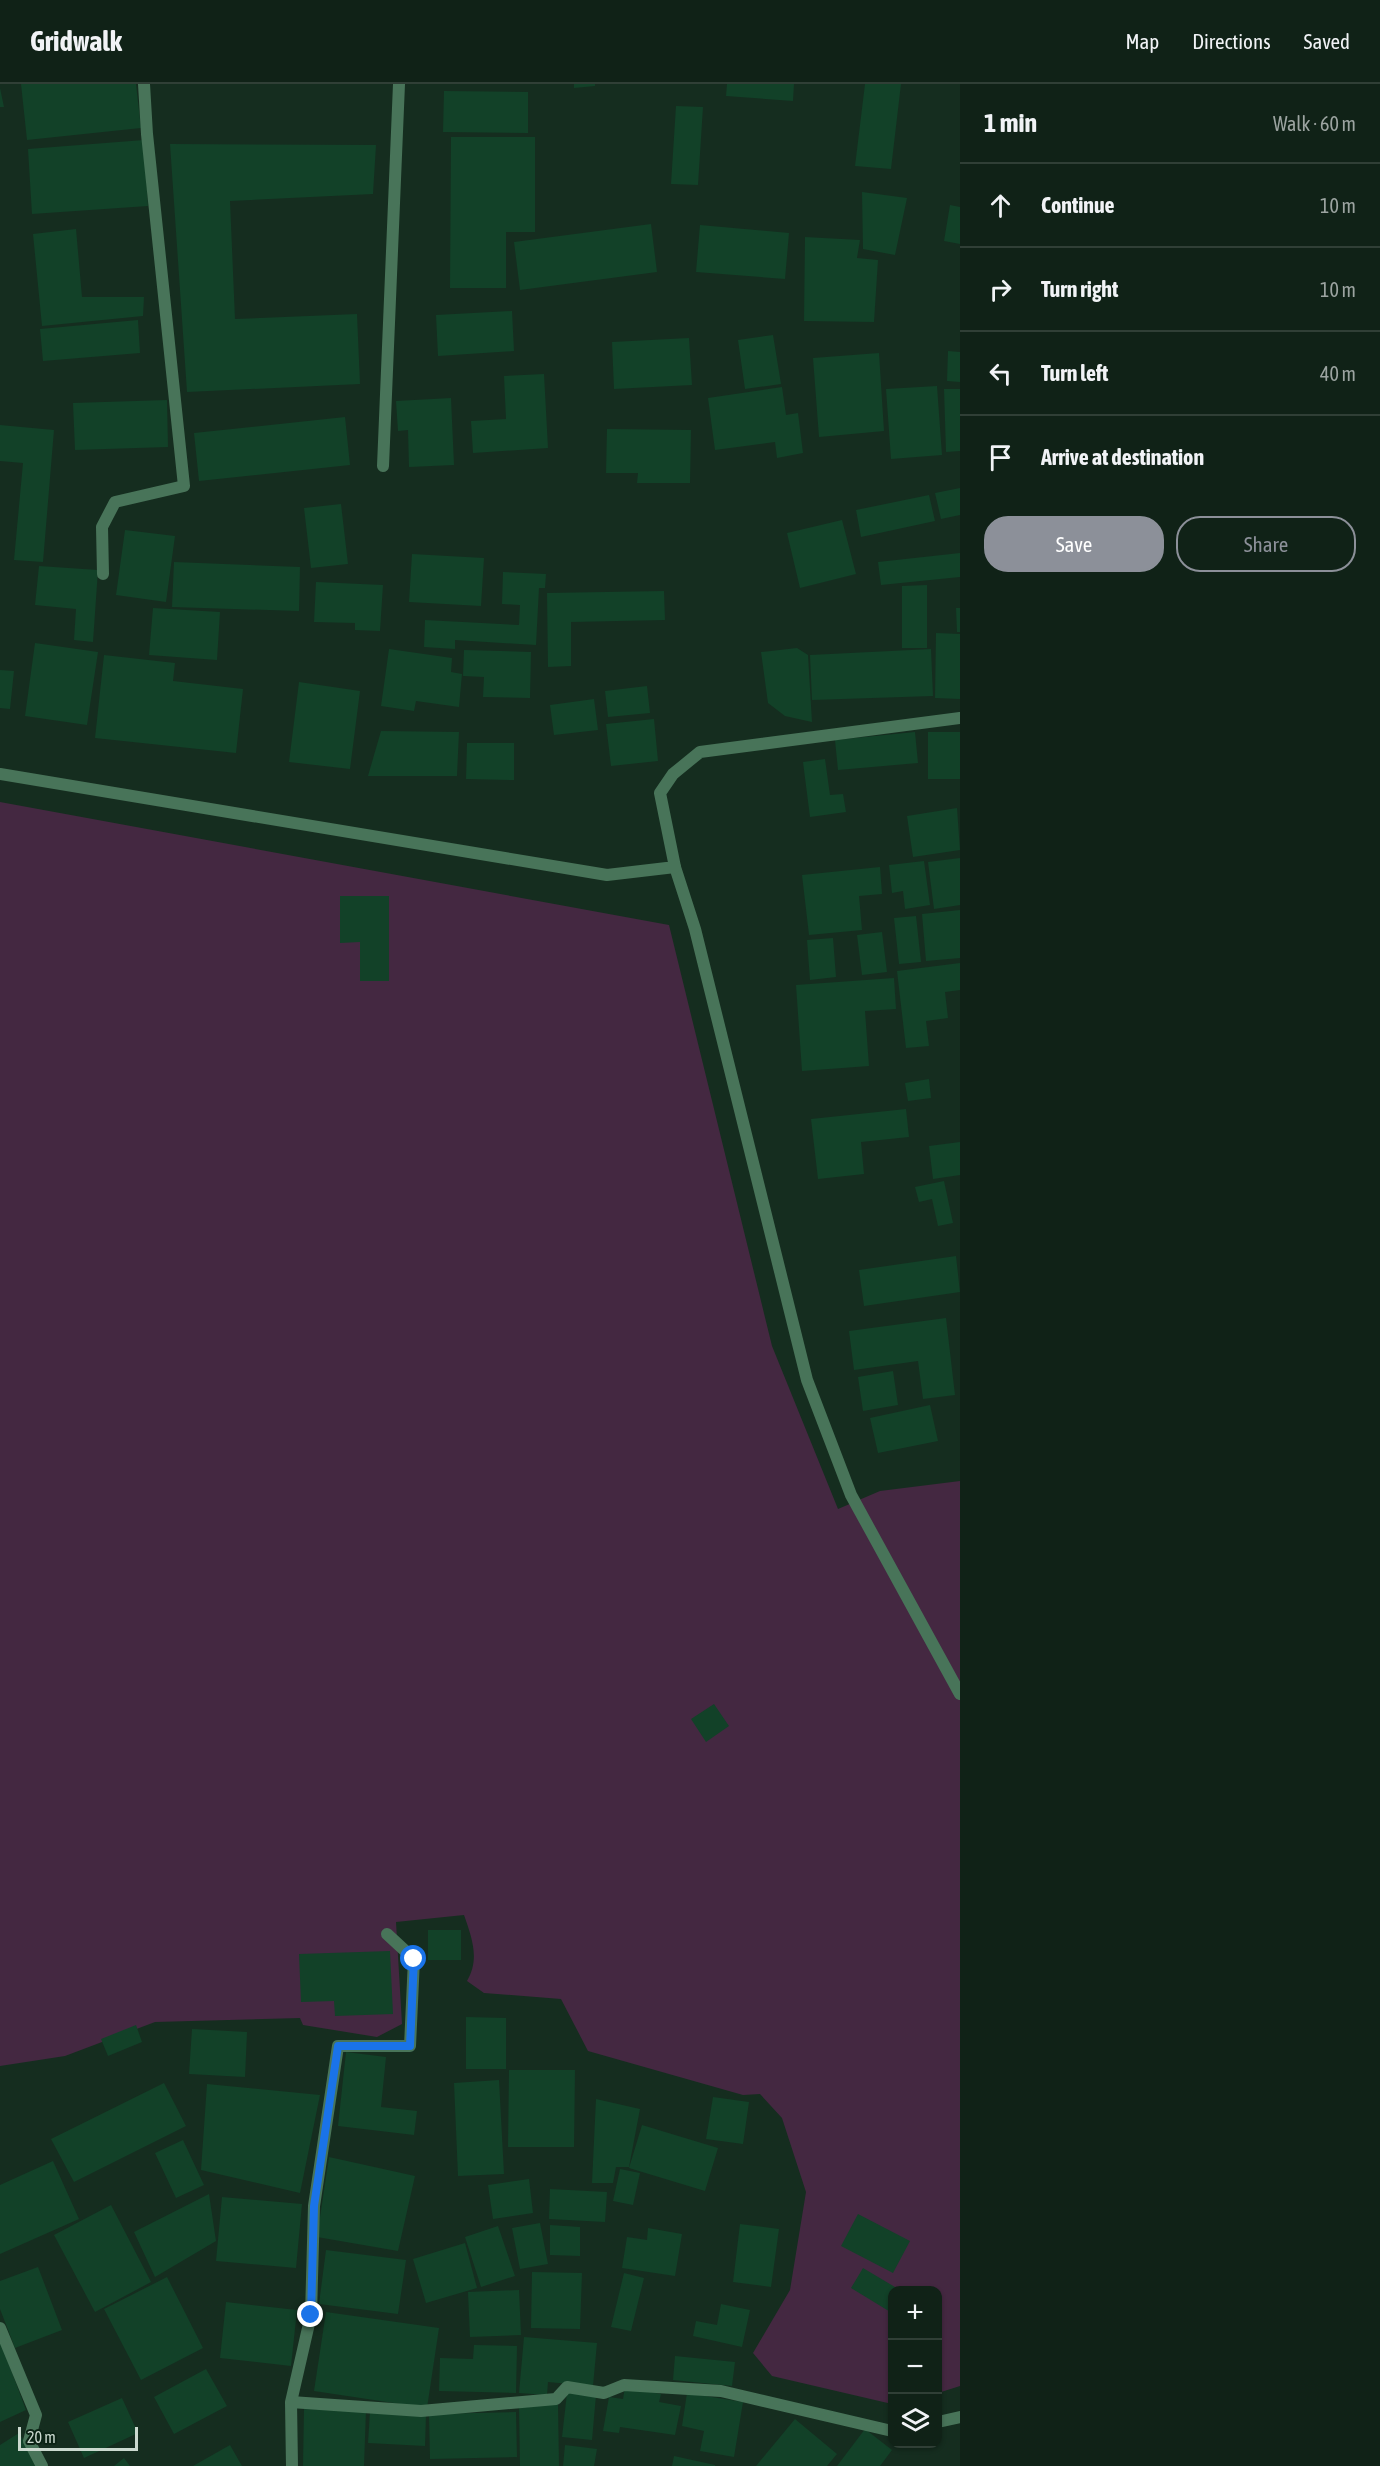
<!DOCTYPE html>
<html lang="en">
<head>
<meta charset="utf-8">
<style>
  body { margin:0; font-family:"Asap Condensed",sans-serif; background:#1e2f24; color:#f1f3f6 }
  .controls { position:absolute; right:18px; bottom:18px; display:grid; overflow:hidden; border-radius:12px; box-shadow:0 2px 4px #0004 }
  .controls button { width:54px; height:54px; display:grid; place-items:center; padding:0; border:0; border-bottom:2px solid #303f36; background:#102217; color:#f1f3f6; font:30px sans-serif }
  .scale { position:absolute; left:18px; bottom:15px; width:120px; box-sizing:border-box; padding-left:6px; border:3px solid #cbd9cf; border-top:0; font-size:16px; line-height:21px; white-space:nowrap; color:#cbd9cf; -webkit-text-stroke:4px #0b2315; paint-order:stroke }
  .stop { position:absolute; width:18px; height:18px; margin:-14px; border:4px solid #1a73e8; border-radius:50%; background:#fff }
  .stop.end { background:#1a73e8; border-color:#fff; box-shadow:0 2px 6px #0008 }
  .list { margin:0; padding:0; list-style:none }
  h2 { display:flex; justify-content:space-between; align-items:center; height:78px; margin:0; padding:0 24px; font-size:26px }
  h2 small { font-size:20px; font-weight:400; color:#9ca4a1 }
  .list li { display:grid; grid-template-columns:39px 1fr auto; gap:18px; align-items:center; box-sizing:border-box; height:84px; padding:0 24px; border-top:2px solid #303f36 }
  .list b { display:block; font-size:22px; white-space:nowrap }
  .list em { font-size:20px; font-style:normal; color:#9ca4a1 }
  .actions { display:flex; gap:12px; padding:18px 24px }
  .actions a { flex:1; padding:14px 0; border:2px solid #8c9099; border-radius:24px; text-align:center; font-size:21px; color:#8c9099 }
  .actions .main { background:#8c9099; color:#fff }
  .icon { flex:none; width:33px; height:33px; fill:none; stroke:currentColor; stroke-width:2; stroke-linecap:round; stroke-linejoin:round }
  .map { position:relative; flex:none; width:960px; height:2382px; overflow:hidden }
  header { display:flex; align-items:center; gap:36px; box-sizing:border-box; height:84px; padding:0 30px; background:#102217; border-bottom:2px solid #303f36 }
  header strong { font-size:28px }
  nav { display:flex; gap:33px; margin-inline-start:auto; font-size:21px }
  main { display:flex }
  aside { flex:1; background:#102217 }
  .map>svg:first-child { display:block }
  .green { fill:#442841 }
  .building { fill:#124128 }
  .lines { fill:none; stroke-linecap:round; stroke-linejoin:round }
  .service { stroke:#487459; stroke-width:12 }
  .minor { stroke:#487459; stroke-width:12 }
  .route { stroke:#1a73e8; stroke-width:8 }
</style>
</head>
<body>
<header>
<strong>Gridwalk</strong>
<nav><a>Map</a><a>Directions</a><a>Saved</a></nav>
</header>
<main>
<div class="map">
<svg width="960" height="2382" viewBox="0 0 960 2382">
  <rect width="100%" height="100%" fill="#152d1f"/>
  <path class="green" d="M 0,718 L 669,841 L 772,1262 L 838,1425 L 880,1407 L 960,1397 L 960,2302 L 938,2309 L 938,2206 L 892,2206 L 892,2320 L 772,2292 L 753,2269 L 790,2206 L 806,2108 L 782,2034 L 760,2010 L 743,2011 L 588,1967 L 561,1915 L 484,1909 L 467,1897 C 480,1875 472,1854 464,1831 L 396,1838 L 402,1940 L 377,1953 L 303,1941 L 300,1934 L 155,1938 L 65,1972 L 0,1982 Z"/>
  <path class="building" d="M 21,0 L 136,0 L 141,44 L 27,56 Z
    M 574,0 L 595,0 L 595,2 L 574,4 Z
    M 727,0 L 794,0 L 793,17 L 726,12 Z
    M 865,0 L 901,0 L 891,85 L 855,82 Z
    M 0,4 L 4,23 L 0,23 Z
    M 444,7 L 528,8 L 528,49 L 443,48 Z
    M 676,22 L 703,23 L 698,101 L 671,100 Z
    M 451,53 L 535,53 L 535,148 L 506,148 L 506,204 L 450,204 Z
    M 144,56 L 148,122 L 32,130 L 28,65 Z
    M 170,60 L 376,61 L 373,110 L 230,117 L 235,235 L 357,230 L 360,300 L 187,308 Z
    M 862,108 L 907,114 L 895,171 L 863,165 Z
    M 950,121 L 960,123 L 960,160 L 944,157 Z
    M 651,140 L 657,188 L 520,206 L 514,158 Z
    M 700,141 L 789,149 L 785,195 L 696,188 Z
    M 76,145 L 82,213 L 144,213 L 143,232 L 42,242 L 33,150 Z
    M 805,153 L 860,156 L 857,174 L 878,176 L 874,238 L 804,237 Z
    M 512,227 L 514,267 L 438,272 L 436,231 Z
    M 138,236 L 140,269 L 43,277 L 40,245 Z
    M 773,251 L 781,300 L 745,305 L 738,256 Z
    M 689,254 L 692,301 L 614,305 L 612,258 Z
    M 948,267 L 960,268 L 960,298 L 947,297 Z
    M 879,269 L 884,347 L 819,353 L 813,274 Z
    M 544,290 L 548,364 L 473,369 L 471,337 L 506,335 L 504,292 Z
    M 937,302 L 942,371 L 891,375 L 886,305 Z
    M 782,303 L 786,331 L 798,329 L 803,369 L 777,374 L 775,358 L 715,366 L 708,314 Z
    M 944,305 L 960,305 L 960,367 L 946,368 Z
    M 451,314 L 454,381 L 409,383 L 408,346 L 398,347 L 396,317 Z
    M 167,316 L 168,363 L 75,366 L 73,319 Z
    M 345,333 L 350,381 L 199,397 L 194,349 Z
    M 0,341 L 54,346 L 43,478 L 14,476 L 23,379 L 0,377 Z
    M 607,345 L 691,346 L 690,399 L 637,399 L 638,389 L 606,389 Z
    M 960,404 L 960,431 L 941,435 L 935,409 Z
    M 929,411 L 935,437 L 861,453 L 856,426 Z
    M 341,420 L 348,480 L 311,484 L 304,424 Z
    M 842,436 L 856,490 L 800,504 L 787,449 Z
    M 125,446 L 175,452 L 166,518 L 116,511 Z
    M 960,469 L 960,493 L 881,501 L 878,478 Z
    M 412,470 L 484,474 L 481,522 L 409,518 Z
    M 174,478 L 300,483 L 299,527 L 172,523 Z
    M 39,482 L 98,486 L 93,558 L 74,556 L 76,525 L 35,521 Z
    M 503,488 L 546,490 L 545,504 L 539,504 L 536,561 L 455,556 L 455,565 L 424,563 L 425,536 L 519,541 L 520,521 L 502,520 Z
    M 316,498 L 383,501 L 380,547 L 355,546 L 355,539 L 314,538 Z
    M 927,501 L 927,564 L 902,564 L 902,502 Z
    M 664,507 L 665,536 L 571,538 L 571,582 L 548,583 L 547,509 Z
    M 153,524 L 220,528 L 217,576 L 149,571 Z
    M 956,524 L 960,524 L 960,548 L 957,548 Z
    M 936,549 L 960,550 L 960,615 L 935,614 Z
    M 35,559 L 98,568 L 87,641 L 25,632 Z
    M 797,564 L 808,571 L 812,638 L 785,632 L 768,619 L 761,568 Z
    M 389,565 L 452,574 L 451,588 L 462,590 L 459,623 L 416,617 L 414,627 L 381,622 Z
    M 931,565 L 933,612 L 812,616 L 810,571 Z
    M 464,566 L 531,568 L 530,614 L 483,613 L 484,593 L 463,592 Z
    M 104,571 L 175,579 L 173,597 L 243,605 L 236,669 L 95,654 Z
    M 0,586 L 14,587 L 10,625 L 0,624 Z
    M 299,598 L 360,607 L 350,685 L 289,678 Z
    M 647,602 L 650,629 L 608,633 L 605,607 Z
    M 594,615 L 598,646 L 554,651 L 550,621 Z
    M 654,635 L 658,677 L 611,682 L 606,640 Z
    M 381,647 L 459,648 L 457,692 L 368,692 Z
    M 915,648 L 918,679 L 838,686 L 835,656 Z
    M 928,648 L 960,648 L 960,695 L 928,695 Z
    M 467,659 L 514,659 L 514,696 L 466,695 Z
    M 825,675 L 830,711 L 843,710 L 846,728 L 810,733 L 803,678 Z
    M 957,724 L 960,766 L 913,773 L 907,732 Z
    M 960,774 L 960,821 L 934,825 L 928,778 Z
    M 924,777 L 930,821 L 905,825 L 903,807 L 892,809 L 889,781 Z
    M 880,783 L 882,810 L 859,812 L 862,846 L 809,851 L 802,791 Z
    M 340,812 L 389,812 L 389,897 L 360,897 L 360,858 L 340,859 Z
    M 960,826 L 960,874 L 926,877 L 922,830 Z
    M 916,832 L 921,878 L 899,880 L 894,834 Z
    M 882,848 L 887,888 L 862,891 L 857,851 Z
    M 833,854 L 836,893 L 810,896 L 807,856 Z
    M 960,879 L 960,906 L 945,908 L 948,934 L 926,937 L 929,962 L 906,964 L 897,887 Z
    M 894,894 L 896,925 L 865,927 L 869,982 L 802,987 L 796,901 Z
    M 929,995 L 931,1014 L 908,1017 L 905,999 Z
    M 906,1025 L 909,1053 L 861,1058 L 864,1090 L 818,1095 L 811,1035 Z
    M 960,1058 L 960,1091 L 933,1095 L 929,1062 Z
    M 944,1097 L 953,1139 L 938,1142 L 932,1115 L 919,1118 L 915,1103 Z
    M 956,1172 L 960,1208 L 864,1222 L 859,1186 Z
    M 946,1234 L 955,1311 L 923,1315 L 918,1277 L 854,1286 L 849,1247 Z
    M 893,1287 L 898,1321 L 863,1327 L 858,1293 Z
    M 930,1321 L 938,1357 L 878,1369 L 870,1334 Z
    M 714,1620 L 729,1642 L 706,1658 L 691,1635 Z
    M 428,1846 L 461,1846 L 461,1876 L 428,1876 Z
    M 390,1867 L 393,1930 L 335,1932 L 334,1917 L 301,1918 L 299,1870 Z
    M 466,1933 L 506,1934 L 506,1985 L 466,1985 Z
    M 136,1941 L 142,1958 L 108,1972 L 101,1955 Z
    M 192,1945 L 247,1948 L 245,1993 L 189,1990 Z
    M 346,1968 L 386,1973 L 381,2023 L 417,2027 L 414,2051 L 338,2042 Z
    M 509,1986 L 575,1986 L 574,2063 L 508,2063 Z
    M 499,1996 L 504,2090 L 458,2092 L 454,1999 Z
    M 164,1999 L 186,2042 L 74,2098 L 51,2055 Z
    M 207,2000 L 320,2011 L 300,2109 L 201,2086 Z
    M 713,2013 L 749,2018 L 743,2060 L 706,2055 Z
    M 596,2015 L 640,2025 L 629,2083 L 616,2083 L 613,2099 L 592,2099 Z
    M 642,2041 L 718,2064 L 705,2107 L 629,2084 Z
    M 183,2056 L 204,2101 L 176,2114 L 155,2069 Z
    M 329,2073 L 415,2092 L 398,2167 L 317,2153 Z
    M 53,2077 L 79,2135 L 0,2170 L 0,2101 Z
    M 620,2085 L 640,2089 L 633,2121 L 613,2117 Z
    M 529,2095 L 533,2129 L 493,2135 L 488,2101 Z
    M 550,2105 L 607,2108 L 605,2138 L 549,2135 Z
    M 209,2110 L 216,2157 L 155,2193 L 134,2148 Z
    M 222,2113 L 302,2120 L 296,2184 L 216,2177 Z
    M 111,2121 L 151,2198 L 95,2228 L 54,2151 Z
    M 858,2130 L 910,2157 L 893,2189 L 841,2162 Z
    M 540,2139 L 548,2180 L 520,2185 L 512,2144 Z
    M 740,2140 L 779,2145 L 771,2203 L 733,2198 Z
    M 550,2141 L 580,2143 L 580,2172 L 550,2171 Z
    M 498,2142 L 515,2192 L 481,2203 L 465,2153 Z
    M 648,2144 L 682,2150 L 675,2192 L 622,2184 L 627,2153 L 647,2156 Z
    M 465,2159 L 477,2204 L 426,2219 L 413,2175 Z
    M 326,2166 L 406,2176 L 398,2230 L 319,2220 Z
    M 38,2183 L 62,2246 L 15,2264 L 0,2225 L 0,2197 Z
    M 863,2184 L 900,2206 L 892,2206 L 892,2229 L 851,2204 Z
    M 532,2188 L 582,2189 L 580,2245 L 531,2244 Z
    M 624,2189 L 644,2194 L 631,2247 L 611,2243 Z
    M 167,2193 L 203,2264 L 141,2296 L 104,2225 Z
    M 519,2206 L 521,2251 L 470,2253 L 468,2208 Z
    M 226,2218 L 297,2226 L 291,2282 L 220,2274 Z
    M 721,2220 L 750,2226 L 742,2263 L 693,2252 L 696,2237 L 717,2241 Z
    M 326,2228 L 439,2244 L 427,2324 L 314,2307 Z
    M 524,2253 L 597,2259 L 593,2302 L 548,2298 L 547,2311 L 519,2309 Z
    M 0,2256 L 26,2326 L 0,2338 Z
    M 474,2261 L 517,2262 L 516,2309 L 439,2307 L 440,2274 L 473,2275 Z
    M 675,2272 L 735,2278 L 732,2302 L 673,2296 Z
    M 206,2285 L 227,2322 L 174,2350 L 154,2313 Z
    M 625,2303 L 661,2310 L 659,2318 L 681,2322 L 675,2351 L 620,2343 L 619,2349 L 603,2347 L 609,2313 L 623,2315 Z
    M 567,2309 L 596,2311 L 592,2356 L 562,2353 Z
    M 687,2309 L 743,2318 L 734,2373 L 700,2367 L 704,2347 L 682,2342 Z
    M 122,2314 L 138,2349 L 84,2374 L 68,2338 Z
    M 558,2320 L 559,2382 L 520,2382 L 519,2322 Z
    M 304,2325 L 366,2326 L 364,2382 L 303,2382 Z
    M 370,2328 L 426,2331 L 425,2362 L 368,2359 Z
    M 516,2328 L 517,2373 L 430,2375 L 429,2330 Z
    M 795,2335 L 837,2370 L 827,2382 L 756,2382 Z
    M 865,2345 L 892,2366 L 880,2382 L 837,2382 Z
    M 19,2349 L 39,2382 L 0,2382 L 0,2361 Z
    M 230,2361 L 242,2382 L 193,2382 Z
    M 565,2361 L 597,2365 L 594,2382 L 563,2382 Z
    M 674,2372 L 715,2381 L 715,2382 L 672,2382 Z
    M 124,2374 L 130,2382 L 114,2382 Z"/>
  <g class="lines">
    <path class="service" d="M 383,382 L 399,0
      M 103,490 L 102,443 L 115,418 L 184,402 L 147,50 L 144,0
      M 675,783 L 695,845 L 807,1296 L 851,1411 L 960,1610"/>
    <path class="minor" d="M 0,690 L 607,791 L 675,783 L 660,709 L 673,690 L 700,668 L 960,634
      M 0,2244 L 36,2331 L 29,2357 L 42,2382
      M 291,2318 L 421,2327 L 556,2315 L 567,2303 L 604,2309 L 624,2301 L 721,2307 L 892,2347
      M 938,2338 L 960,2333
      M 292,2382 L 291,2318 L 311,2231 L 314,2122 L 338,1962 L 410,1962 L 414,1875 L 387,1850"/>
  </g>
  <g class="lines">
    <path class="route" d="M 311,2231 L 314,2122 L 338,1962 L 410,1962 L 414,1875"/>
  </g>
</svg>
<div class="controls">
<button>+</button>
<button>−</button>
<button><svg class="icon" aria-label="layers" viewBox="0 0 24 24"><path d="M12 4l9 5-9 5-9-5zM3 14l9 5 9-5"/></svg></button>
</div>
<div class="scale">20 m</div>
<div class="stop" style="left:414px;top:1875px"></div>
<div class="stop end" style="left:311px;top:2231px"></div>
</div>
<aside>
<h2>1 min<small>Walk · 60 m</small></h2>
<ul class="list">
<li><svg class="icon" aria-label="ahead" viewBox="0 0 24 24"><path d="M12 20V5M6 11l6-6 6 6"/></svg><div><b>Continue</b></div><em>10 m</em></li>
<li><svg class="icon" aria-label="right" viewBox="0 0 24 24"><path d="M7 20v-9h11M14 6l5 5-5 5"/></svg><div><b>Turn right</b></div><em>10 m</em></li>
<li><svg class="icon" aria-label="left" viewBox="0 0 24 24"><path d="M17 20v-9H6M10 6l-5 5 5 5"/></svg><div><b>Turn left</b></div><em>40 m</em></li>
<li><svg class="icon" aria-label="arrive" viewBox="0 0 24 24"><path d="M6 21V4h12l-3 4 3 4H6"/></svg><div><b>Arrive at destination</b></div></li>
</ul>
<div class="actions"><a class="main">Save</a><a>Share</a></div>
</aside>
</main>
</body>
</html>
